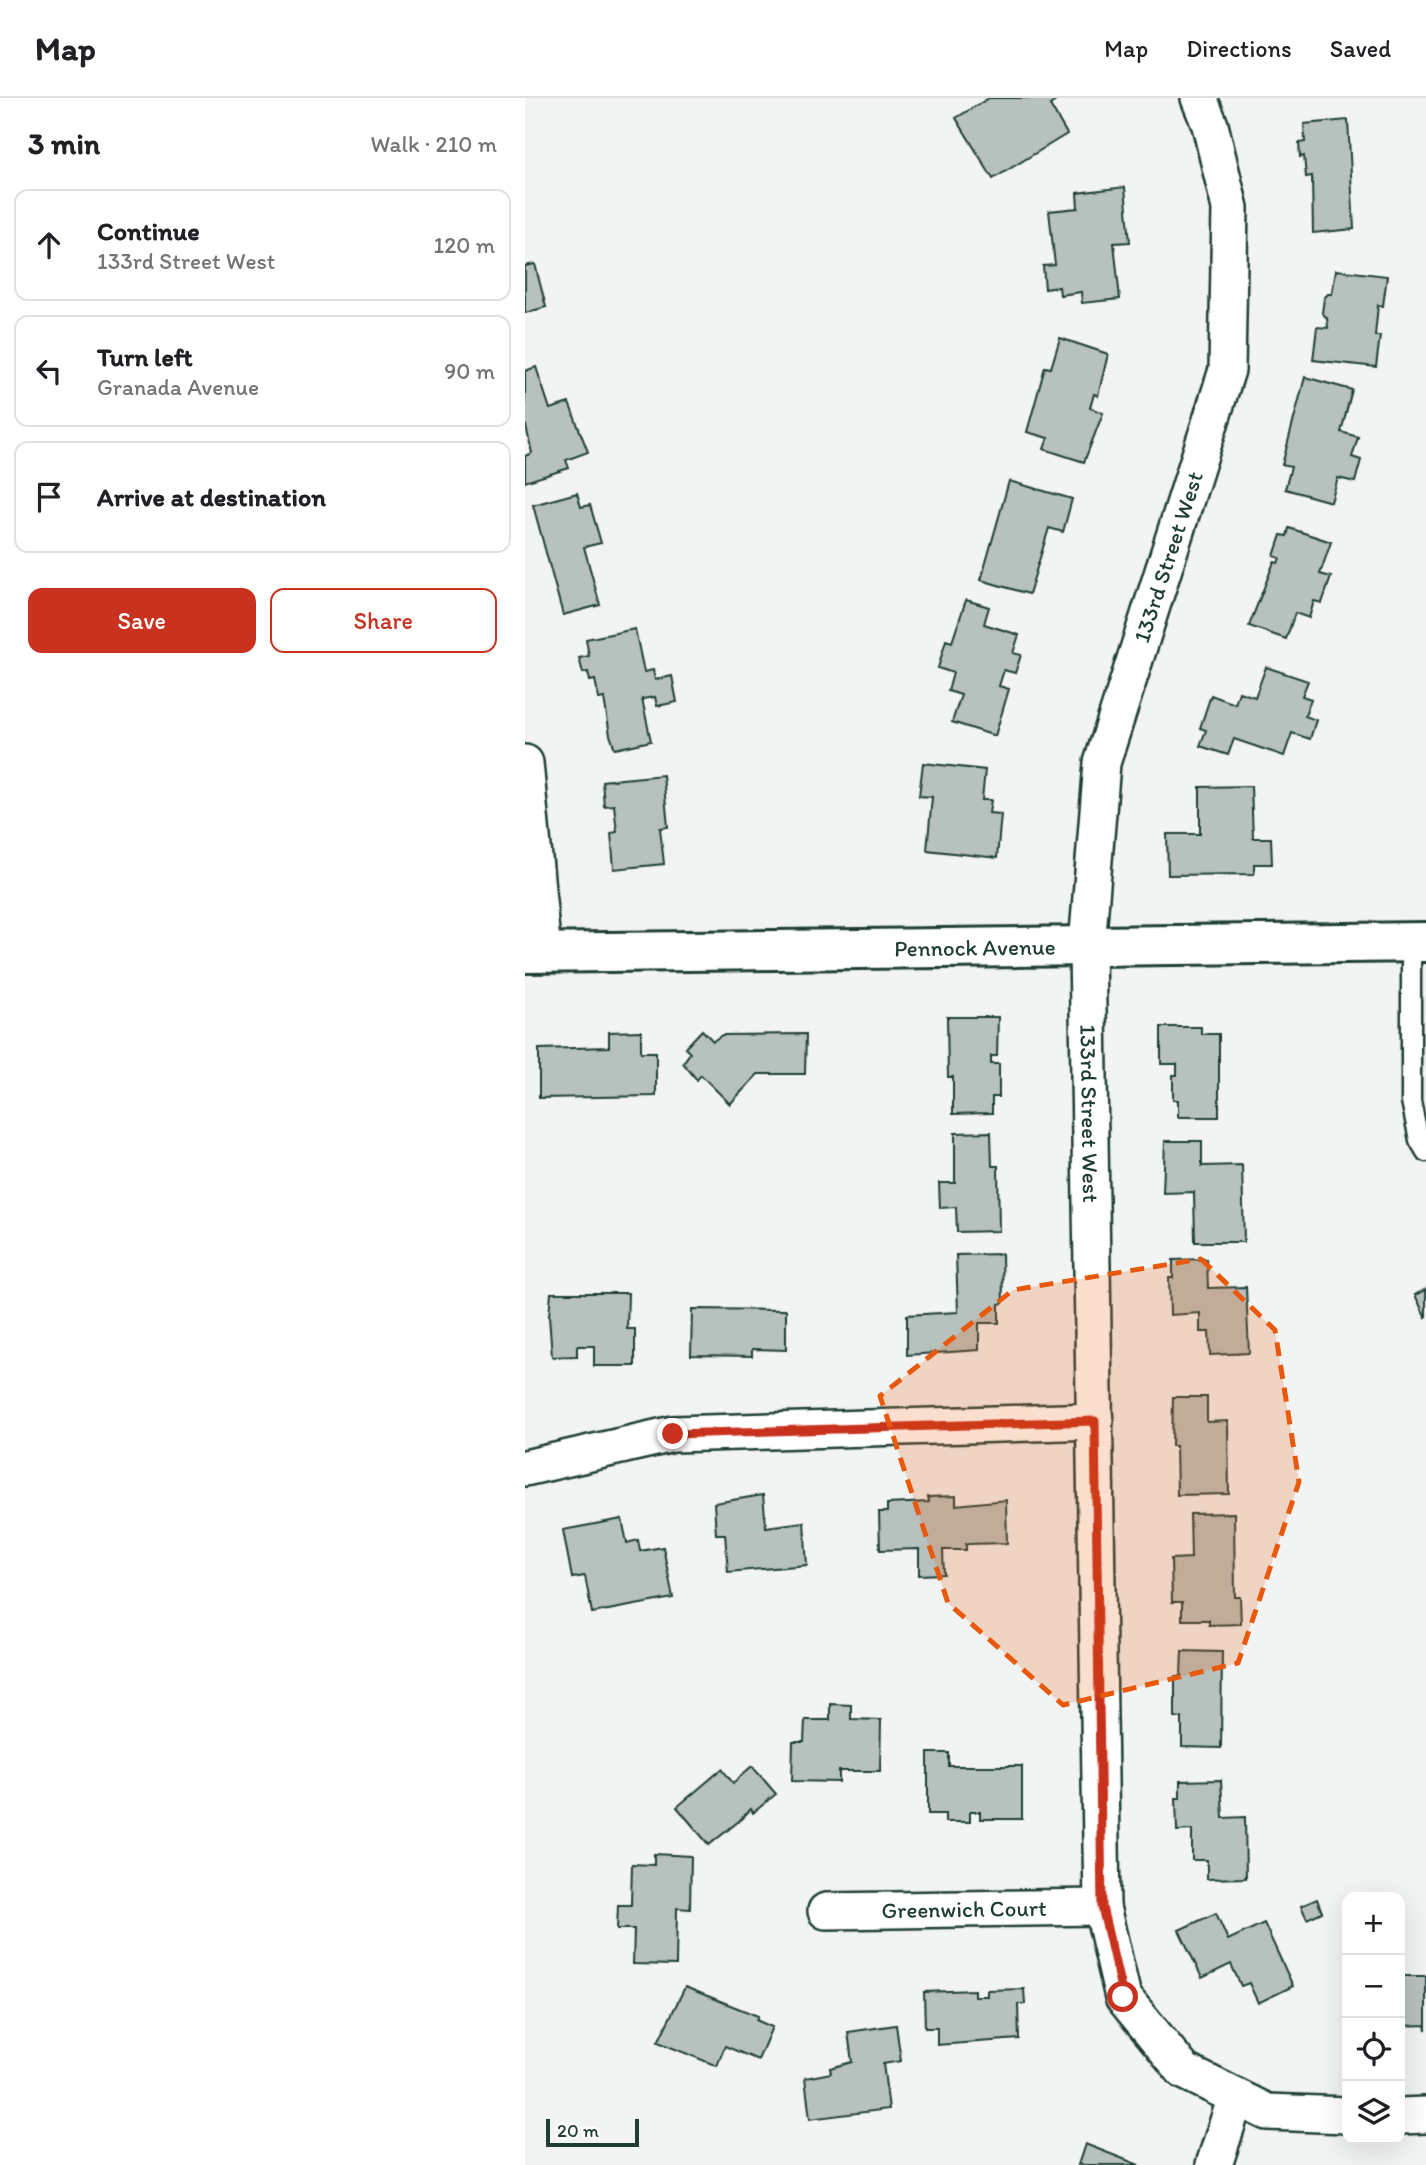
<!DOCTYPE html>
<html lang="en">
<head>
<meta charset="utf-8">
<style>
  body { margin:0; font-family:Itim,sans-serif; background:#f6f6f6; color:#202124 }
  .controls { position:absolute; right:21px; bottom:21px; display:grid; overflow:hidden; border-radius:14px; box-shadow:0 7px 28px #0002 }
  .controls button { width:63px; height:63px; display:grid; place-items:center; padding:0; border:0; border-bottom:2px solid #e0e0e0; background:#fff; color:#202124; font:35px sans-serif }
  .scale { position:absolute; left:21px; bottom:18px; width:93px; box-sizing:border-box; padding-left:7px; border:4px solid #1f3d34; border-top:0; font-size:19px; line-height:24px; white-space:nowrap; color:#1f3d34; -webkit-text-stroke:5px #fff; paint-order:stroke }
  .stop { position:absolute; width:21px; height:21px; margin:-16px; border:5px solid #c8321e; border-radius:50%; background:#fff }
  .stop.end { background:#c8321e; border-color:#fff; box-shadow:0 2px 7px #0008 }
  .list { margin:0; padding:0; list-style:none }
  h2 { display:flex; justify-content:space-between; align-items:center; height:91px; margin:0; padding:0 28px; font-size:30px }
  h2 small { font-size:23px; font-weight:400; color:#757577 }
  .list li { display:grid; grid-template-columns:46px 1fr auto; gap:21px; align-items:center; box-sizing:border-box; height:112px; margin:0 14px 14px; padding:0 14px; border:2px solid #e0e0e0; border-radius:14px }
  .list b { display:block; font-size:26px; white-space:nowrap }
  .list p { margin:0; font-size:23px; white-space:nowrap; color:#757577 }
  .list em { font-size:23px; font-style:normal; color:#757577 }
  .actions { display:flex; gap:14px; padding:21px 28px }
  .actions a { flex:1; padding:16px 0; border:2px solid #c8321e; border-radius:14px; text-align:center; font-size:24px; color:#c8321e }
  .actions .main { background:#c8321e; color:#fff }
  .icon { flex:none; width:38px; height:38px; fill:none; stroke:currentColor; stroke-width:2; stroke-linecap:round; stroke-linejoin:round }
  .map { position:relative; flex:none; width:901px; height:2067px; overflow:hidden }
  header { display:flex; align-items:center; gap:42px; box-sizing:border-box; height:98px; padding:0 35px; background:#fff; border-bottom:2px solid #e0e0e0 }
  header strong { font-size:33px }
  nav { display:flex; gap:38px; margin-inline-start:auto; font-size:24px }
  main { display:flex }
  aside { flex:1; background:#fff }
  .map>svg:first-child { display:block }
  .building { fill:#b7c1bd; stroke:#1f3d34; stroke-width:2 }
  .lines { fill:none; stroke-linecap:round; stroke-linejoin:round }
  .service-casing { stroke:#1f3d34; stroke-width:23 }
  .minor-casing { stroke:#1f3d34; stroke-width:40 }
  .tertiary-casing { stroke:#1f3d34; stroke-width:44 }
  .service { stroke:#fff; stroke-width:18 }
  .minor { stroke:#fff; stroke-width:35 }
  .tertiary { stroke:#fff; stroke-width:38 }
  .route { stroke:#c8321e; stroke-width:9 }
  .marked { fill:#e8590c; fill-opacity:0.2; stroke:#e8590c; stroke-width:5; stroke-dasharray:14 9; stroke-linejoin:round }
  .labels { text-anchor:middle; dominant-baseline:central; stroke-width:6; stroke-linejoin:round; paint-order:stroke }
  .street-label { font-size:23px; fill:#1f3d34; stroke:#fff }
</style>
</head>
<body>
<header>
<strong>Map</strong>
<nav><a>Map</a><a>Directions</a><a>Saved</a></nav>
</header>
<main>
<aside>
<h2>3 min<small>Walk · 210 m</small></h2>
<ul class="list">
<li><svg class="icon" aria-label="ahead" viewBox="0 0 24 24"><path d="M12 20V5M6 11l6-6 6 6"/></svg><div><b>Continue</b><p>133rd Street West</p></div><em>120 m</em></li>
<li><svg class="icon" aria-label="left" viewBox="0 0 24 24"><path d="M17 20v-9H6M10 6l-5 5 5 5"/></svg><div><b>Turn left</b><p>Granada Avenue</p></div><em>90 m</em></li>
<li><svg class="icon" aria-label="arrive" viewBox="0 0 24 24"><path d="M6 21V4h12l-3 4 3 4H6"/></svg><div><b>Arrive at destination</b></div></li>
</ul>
<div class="actions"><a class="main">Save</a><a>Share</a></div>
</aside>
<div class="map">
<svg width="901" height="2067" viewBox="0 0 901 2067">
  <rect width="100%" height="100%" fill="#f2f3f3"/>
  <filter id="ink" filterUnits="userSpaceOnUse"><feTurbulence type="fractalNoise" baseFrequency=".0143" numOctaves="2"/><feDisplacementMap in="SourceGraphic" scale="14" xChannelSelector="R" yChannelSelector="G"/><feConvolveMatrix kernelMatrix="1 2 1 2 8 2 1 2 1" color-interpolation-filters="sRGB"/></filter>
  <g filter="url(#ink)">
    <path class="building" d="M 464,0 L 535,0 L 525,7 L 542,36 L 468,81 L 431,20 Z
      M 823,22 L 829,131 L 788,135 L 787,78 L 781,79 L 779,58 L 775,59 L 774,45 L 780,44 L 779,26 Z
      M 600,89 L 605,144 L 589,145 L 595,201 L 557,205 L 556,194 L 535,197 L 534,189 L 520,191 L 518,168 L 530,167 L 524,113 L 553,110 L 552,95 Z
      M 10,166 L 21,209 L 0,215 L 0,168 Z
      M 811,172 L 862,178 L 858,208 L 853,207 L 850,238 L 855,238 L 851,269 L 788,262 L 792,229 L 803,230 L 802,220 L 797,215 L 799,200 L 803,196 L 807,196 Z
      M 535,240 L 583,256 L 573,298 L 569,296 L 565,310 L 578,315 L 559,364 L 519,351 L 523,340 L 502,334 L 520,269 L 526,270 Z
      M 11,269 L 25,311 L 44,305 L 63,354 L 41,362 L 44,370 L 0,384 L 0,358 L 7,355 L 0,324 L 0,273 Z
      M 780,279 L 827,292 L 816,334 L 833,339 L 827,359 L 836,362 L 830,384 L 813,380 L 806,404 L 760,391 L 766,369 L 757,367 Z
      M 484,383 L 547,401 L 538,434 L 524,430 L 504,496 L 456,482 Z
      M 52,395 L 56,409 L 65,407 L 76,445 L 59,449 L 75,507 L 38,517 L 8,407 Z
      M 764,430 L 806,444 L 795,476 L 806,479 L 797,505 L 789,503 L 784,520 L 770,515 L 761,541 L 724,528 L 749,464 L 753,465 L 755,460 L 749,458 L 756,437 L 762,438 Z
      M 441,502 L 464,509 L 459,526 L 494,537 L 488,555 L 496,557 L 490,575 L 479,572 L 474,588 L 484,591 L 470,638 L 427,624 L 436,597 L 423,593 L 428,575 L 413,570 L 421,542 L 427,544 Z
      M 110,531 L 119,574 L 128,572 L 130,582 L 147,578 L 152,604 L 132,608 L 130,599 L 117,601 L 126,643 L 90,651 L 85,637 L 79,600 L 74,601 L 70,582 L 65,583 L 63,574 L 58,575 L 54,560 L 64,558 L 61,541 Z
      M 741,569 L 783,583 L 777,598 L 786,601 L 780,618 L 791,622 L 785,641 L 767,635 L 759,658 L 709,641 L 703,657 L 675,648 L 681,632 L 675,630 L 686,597 L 710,606 L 714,594 L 730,599 Z
      M 398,665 L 460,672 L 457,702 L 466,702 L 464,715 L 476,716 L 472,760 L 402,752 L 407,699 L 394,698 Z
      M 138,677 L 143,729 L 135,730 L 139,766 L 89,771 L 86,735 L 92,734 L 89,707 L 79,708 L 77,683 Z
      M 726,688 L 728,740 L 746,740 L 747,766 L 729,766 L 729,776 L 643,777 L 642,736 L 675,736 L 675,689 Z
      M 422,919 L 473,919 L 472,958 L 466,958 L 466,966 L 474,966 L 474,999 L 467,999 L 467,1015 L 428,1016 L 428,979 L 423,979 Z
      M 636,929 L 676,929 L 676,936 L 694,936 L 694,1019 L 653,1019 L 653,1002 L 648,1002 L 648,977 L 652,977 L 652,966 L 636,966 Z
      M 177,932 L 188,943 L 197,937 L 281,936 L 280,976 L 233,976 L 205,1006 L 176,977 L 172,982 L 158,965 L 165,955 L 160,950 Z
      M 116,933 L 116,954 L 131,954 L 131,998 L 14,1000 L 14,951 L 84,949 L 84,934 Z
      M 466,1034 L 467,1068 L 473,1068 L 474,1133 L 432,1134 L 431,1109 L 415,1110 L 414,1085 L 430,1085 L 430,1035 Z
      M 640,1043 L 677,1043 L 677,1068 L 717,1067 L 719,1144 L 670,1144 L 669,1094 L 638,1095 Z
      M 477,1156 L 478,1205 L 474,1206 L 474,1225 L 454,1225 L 454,1252 L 382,1257 L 382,1217 L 433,1214 L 431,1157 Z
      M 682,1161 L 683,1190 L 721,1189 L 724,1255 L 685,1257 L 684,1234 L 675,1234 L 675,1215 L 645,1217 L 644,1180 L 648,1180 L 648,1162 Z
      M 901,1191 L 901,1220 L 890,1197 Z
      M 26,1195 L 103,1195 L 102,1231 L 110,1231 L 110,1268 L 69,1268 L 69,1248 L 52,1248 L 52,1258 L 27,1259 L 24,1218 Z
      M 167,1211 L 261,1212 L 261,1252 L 227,1251 L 227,1258 L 166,1257 Z
      M 648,1299 L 682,1299 L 682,1324 L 703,1323 L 704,1396 L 652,1397 L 651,1348 L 647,1348 Z
      M 238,1397 L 241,1429 L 279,1424 L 282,1467 L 203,1474 L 200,1436 L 191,1436 L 189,1405 Z
      M 431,1398 L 431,1407 L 481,1402 L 482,1445 L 441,1446 L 441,1452 L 418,1452 L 419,1476 L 394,1477 L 394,1451 L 355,1452 L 354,1414 L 362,1414 L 362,1406 L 404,1404 L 403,1399 Z
      M 709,1415 L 710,1499 L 715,1499 L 716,1526 L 684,1527 L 684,1522 L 657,1522 L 657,1504 L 647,1504 L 646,1461 L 666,1460 L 665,1416 Z
      M 97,1421 L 102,1445 L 113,1442 L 115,1453 L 138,1449 L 148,1500 L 67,1515 L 60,1478 L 47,1480 L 38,1432 Z
      M 657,1553 L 697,1554 L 696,1650 L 657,1649 L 657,1620 L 650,1619 L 650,1578 L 656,1578 Z
      M 305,1606 L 326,1607 L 326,1621 L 356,1622 L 355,1673 L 314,1673 L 314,1684 L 267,1683 L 268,1644 L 279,1644 L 280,1622 L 305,1622 Z
      M 403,1655 L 424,1655 L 424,1668 L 497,1668 L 497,1721 L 455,1721 L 455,1714 L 445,1714 L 445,1724 L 420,1724 L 420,1716 L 403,1716 Z
      M 227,1668 L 251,1696 L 228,1715 L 226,1711 L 214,1723 L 184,1747 L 152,1709 L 197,1671 L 208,1685 Z
      M 696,1682 L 698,1720 L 720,1719 L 721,1780 L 682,1781 L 682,1762 L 667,1762 L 667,1732 L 652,1733 L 651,1700 L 655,1700 L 655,1683 Z
      M 129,1756 L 166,1758 L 165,1811 L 152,1810 L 151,1867 L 108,1866 L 109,1831 L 92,1831 L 93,1807 L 106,1807 L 107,1766 L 129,1767 Z
      M 792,1801 L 797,1814 L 782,1821 L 776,1808 Z
      M 691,1815 L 703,1842 L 739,1825 L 768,1888 L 733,1905 L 724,1885 L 716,1888 L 706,1866 L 677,1880 L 654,1832 Z
      M 875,1878 L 901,1878 L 901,1932 L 900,1927 L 875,1928 Z
      M 160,1889 L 233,1918 L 231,1922 L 247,1929 L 233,1962 L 200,1948 L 192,1968 L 133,1944 Z
      M 499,1891 L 500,1906 L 493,1906 L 494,1941 L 412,1947 L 412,1930 L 400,1930 L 399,1894 L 449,1892 L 449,1898 L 462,1898 L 462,1892 Z
      M 371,1927 L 376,1963 L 358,1966 L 364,2011 L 285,2021 L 280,1980 L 306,1975 L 305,1970 L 327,1964 L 323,1934 Z
      M 560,2046 L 614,2067 L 553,2067 Z"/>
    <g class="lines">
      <g class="service-casing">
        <path id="service" d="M 886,844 L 886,1003 L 894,1042 L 901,1054"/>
      </g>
      <g class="minor-casing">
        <g id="minor">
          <path id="s1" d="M 674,0 L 685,27 L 705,110 L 702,272 L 577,665 L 562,848 L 577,1809 L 598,1899 L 659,1973 L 742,2014 L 822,2017"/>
          <path d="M 0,665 L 18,855"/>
          <path d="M 0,1370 L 148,1336 L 570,1323"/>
          <path id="s2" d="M 301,1813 L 577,1809"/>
          <path d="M 875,2018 L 901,2017"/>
          <path d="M 689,2067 L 711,1999"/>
        </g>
      </g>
      <g class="tertiary-casing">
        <g id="tertiary">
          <path id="s3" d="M 0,855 L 901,844"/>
        </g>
      </g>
      <use href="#service" class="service"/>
      <use href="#minor" class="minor"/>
      <use href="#tertiary" class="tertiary"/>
    </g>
  </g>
  <g class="lines" filter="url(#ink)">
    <path class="route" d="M 148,1336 L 570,1323 L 577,1809 L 598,1899"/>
  </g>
  <path class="marked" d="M 676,1161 L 750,1232 L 774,1384 L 713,1565 L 538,1607 L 423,1505 L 355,1298 L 488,1192 Z"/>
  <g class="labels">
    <g class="street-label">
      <text transform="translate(643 459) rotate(-72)">133rd Street West</text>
      <text stroke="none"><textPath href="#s3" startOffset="450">Pennock Avenue</textPath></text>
      <text stroke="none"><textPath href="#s1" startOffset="1040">133rd Street West</textPath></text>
      <text stroke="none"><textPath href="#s2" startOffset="138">Greenwich Court</textPath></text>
    </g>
  </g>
</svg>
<div class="controls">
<button>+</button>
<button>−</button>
<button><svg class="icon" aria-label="locate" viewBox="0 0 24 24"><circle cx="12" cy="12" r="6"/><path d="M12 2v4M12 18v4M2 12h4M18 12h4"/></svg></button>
<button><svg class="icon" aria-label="layers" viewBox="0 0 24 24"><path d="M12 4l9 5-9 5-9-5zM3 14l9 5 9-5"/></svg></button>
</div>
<div class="scale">20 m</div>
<div class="stop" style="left:598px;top:1899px"></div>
<div class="stop end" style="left:148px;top:1336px"></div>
</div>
</main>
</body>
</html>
